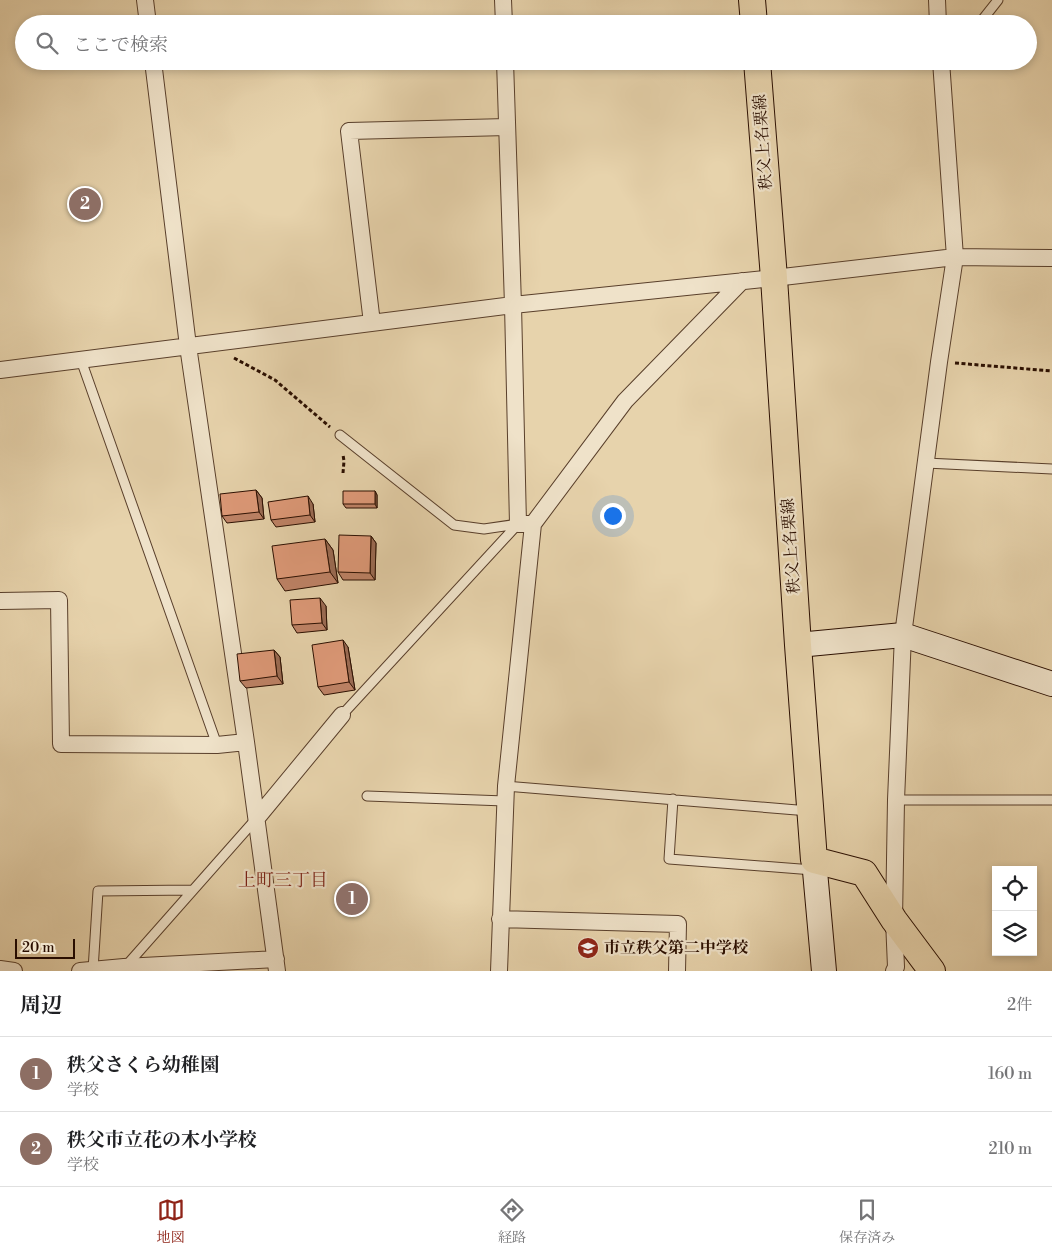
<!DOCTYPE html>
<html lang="ja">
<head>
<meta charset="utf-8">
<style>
  body { margin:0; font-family:"Libre Bodoni","Noto Serif JP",serif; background:#f2f2f2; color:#202124 }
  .controls { position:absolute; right:15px; bottom:15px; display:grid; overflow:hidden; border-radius:0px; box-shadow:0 2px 8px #0003 }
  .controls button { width:45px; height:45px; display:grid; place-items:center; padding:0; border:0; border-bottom:1px solid #e0e0e0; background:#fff; color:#202124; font:25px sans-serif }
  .scale { position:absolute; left:15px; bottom:12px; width:60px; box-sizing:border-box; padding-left:5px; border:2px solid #2a0e00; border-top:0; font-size:14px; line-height:18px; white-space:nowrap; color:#2a0e00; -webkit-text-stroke:4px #efe2c9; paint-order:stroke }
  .you { position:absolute; left:612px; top:515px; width:18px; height:18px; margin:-12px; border:4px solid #fff; border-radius:50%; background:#1a73e8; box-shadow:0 0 0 8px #1a73e833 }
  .badge { display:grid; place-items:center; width:32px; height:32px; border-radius:50%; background:#8f2418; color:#fff; font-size:16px; font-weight:700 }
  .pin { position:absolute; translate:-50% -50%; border:2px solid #fff; box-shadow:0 1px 5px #0006 }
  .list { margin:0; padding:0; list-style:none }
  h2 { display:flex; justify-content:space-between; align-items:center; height:65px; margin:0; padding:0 20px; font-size:21px }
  h2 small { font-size:16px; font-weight:400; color:#757577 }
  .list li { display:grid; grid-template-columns:32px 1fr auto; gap:15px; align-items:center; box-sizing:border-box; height:75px; padding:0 20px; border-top:1px solid #e0e0e0 }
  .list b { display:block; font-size:19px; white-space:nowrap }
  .list p { margin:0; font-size:16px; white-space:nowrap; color:#757577 }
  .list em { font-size:16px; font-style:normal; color:#757577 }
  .icon { flex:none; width:28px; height:28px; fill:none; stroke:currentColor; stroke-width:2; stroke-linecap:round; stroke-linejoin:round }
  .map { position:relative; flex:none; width:1052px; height:971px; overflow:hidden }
  .search { position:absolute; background:#fff; box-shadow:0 2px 8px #0003; left:15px; right:15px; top:15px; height:55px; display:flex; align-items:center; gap:12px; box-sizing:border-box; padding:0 18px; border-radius:28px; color:#757577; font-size:19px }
  .sheet { height:215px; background:#fff }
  nav { display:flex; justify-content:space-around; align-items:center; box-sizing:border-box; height:70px; border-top:1px solid #e0e0e0; background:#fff; font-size:14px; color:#757577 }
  nav a { display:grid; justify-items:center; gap:2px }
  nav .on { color:#8f2418 }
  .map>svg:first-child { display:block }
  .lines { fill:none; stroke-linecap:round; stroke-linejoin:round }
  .lane-casing { stroke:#593f2b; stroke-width:11 }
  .street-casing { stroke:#593f2b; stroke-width:18 }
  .secondary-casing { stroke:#2a0e00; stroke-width:26 }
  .primary-casing { stroke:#2a0e00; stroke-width:28 }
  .path { stroke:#2a0e00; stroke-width:3; stroke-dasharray:4 2.5; stroke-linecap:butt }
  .lane { stroke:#efe2c9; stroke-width:9 }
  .street { stroke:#efe2c9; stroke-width:16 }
  .secondary { stroke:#efe2c9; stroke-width:24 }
  .primary { stroke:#e7d3ac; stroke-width:26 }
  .wall { fill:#c08468; stroke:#2a0e00 }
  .shaded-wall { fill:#9c6c55; stroke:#2a0e00 }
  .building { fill:#df9a79; stroke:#2a0e00 }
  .labels { text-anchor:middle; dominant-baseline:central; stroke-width:4.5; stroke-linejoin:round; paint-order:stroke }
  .street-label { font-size:16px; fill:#2a0e00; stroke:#efe2c9 }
  .poi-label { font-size:16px; font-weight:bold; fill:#2a0e00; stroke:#efe2c9; text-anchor:start }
  .neighbourhood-label { font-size:18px; fill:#7a1f14; stroke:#efe2c9 }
</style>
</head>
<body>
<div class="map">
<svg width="1052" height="971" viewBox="0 0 1052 971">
  <rect width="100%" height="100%" fill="#e7d3ac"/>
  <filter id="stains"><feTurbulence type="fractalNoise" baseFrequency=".004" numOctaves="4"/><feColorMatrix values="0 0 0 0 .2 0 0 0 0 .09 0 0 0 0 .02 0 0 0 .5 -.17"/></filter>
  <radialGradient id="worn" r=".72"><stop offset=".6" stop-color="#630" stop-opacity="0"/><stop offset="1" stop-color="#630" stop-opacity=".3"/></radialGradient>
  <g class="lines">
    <g class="lane-casing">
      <path id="lane" d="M 626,24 L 647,21
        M 975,24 L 983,19 L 998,0
        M 81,360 L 217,745
        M 340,435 L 454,525 L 484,529 L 518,524
        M 926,463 L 1052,469
        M 342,715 L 518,524
        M 506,786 L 809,811
        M 367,796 L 505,801
        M 673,799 L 669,859 L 813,870
        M 896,800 L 1052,800
        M 126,966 L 256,819
        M 93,970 L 98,891 L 192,890"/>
    </g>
    <g class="street-casing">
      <path id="street" d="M 145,0 L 148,24
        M 503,0 L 504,24
        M 937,0 L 938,24
        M 153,61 L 188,346 L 246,742 L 277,971
        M 372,323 L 349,131 L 507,127
        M 0,370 L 513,305 L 774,278 L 955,257 L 1052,258
        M 533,524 L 625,401 L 742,281
        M 0,601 L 59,600 L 61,744 L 217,745 L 246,742
        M 257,818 L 342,715
        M 500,919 L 678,924 L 677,971
        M 0,969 L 14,971
        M 80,971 L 124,967 L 276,959
        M 499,971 L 506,786 L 533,524 L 518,524 L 513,305 L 505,61
        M 894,971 L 896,967 L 894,920 L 896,800 L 903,635 L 939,362 L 955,257 L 941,61"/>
    </g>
    <g class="secondary-casing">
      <path id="secondary" d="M 798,645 L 903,635 L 1052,684
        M 814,860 L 824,971"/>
    </g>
    <g class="primary-casing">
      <path id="primary" d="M 752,0 L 754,24
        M 757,61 L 774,278 L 798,645 L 814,860 L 864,873 L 894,920 L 932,971"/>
    </g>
    <path class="path" d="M 234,358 L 275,380 L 330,427
      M 955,363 L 1052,371
      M 343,473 L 344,461 L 343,455"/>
    <use href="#lane" class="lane"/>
    <use href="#street" class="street"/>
    <use href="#secondary" class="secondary"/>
    <use href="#primary" class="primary"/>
  </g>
  <path class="wall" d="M 256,490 L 262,498 L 264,519 L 227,523 L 222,516 Z
    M 375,491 L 377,495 L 377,508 L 346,508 L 343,504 Z
    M 313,504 L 315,522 L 276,527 L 271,520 Z
    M 371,536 L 376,543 L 375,580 L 343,580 L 338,572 Z
    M 325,539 L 333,550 L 338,583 L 285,591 L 277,579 Z
    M 326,606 L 327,630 L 297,633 L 292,625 Z
    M 348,647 L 355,690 L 324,695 L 318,687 Z
    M 274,650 L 280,657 L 283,684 L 246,688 L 240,681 Z"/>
  <path class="shaded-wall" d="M 256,490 L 262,498 L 264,519 L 259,512 Z
    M 375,491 L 377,495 L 377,508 L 375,504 Z
    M 308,496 L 313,504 L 315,522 L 310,515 Z
    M 371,536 L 376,543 L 375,580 L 370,573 Z
    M 325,539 L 333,550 L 338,583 L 330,572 Z
    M 320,598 L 326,606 L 327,630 L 322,623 Z
    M 343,640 L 348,647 L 355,690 L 349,682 Z
    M 274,650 L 280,657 L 283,684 L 277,676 Z"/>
  <path class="building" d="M 256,490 L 259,512 L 222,516 L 220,494 Z
    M 343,491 L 375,491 L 375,504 L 343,504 Z
    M 308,496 L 310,515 L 271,520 L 268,502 Z
    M 339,535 L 371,536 L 370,573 L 338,572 Z
    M 325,539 L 330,572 L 277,579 L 272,546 Z
    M 320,598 L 322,623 L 292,625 L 290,600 Z
    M 343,640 L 349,682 L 318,687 L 312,645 Z
    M 274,650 L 277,676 L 240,681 L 237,654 Z"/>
  <defs>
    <g id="school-disc" transform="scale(1.125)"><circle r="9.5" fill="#8f2418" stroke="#efe2c9"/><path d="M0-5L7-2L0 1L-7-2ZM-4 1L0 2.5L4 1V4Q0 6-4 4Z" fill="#fff"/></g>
  </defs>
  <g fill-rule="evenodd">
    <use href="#school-disc" x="588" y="948"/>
  </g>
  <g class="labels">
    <g class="street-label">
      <text transform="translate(763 142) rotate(-94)">秩父上名栗線</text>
      <text transform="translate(791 546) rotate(-94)">秩父上名栗線</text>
    </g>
    <g class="poi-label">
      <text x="604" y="948">市立秩父第二中学校</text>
    </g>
    <g class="neighbourhood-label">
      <text x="283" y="880">上町三丁目</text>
    </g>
  </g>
  <rect width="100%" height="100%" filter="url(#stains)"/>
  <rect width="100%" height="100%" fill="url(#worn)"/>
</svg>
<div class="controls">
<button><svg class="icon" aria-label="locate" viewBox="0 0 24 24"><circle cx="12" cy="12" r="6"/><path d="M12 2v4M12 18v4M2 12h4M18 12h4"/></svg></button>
<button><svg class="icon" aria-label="layers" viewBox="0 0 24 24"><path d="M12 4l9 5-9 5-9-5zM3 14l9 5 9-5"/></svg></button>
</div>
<div class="scale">20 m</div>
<div class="you"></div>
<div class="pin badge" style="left:352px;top:899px;background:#8d6e63">1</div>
<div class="pin badge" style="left:85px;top:204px;background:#8d6e63">2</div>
<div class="search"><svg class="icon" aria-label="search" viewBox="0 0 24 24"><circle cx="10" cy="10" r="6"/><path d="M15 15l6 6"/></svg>ここで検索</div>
</div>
<section class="sheet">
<h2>周辺<small>2件</small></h2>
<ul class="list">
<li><span class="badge" style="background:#8d6e63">1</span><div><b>秩父さくら幼稚園</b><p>学校</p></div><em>160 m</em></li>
<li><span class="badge" style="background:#8d6e63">2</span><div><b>秩父市立花の木小学校</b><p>学校</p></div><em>210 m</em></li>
</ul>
</section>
<nav>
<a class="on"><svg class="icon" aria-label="map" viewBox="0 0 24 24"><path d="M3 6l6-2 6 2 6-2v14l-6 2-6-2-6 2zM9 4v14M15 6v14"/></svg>地図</a>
<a><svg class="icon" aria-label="directions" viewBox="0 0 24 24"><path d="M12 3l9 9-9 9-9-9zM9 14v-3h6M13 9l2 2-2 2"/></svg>経路</a>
<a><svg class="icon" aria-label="saved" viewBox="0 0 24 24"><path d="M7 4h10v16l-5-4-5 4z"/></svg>保存済み</a>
</nav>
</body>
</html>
